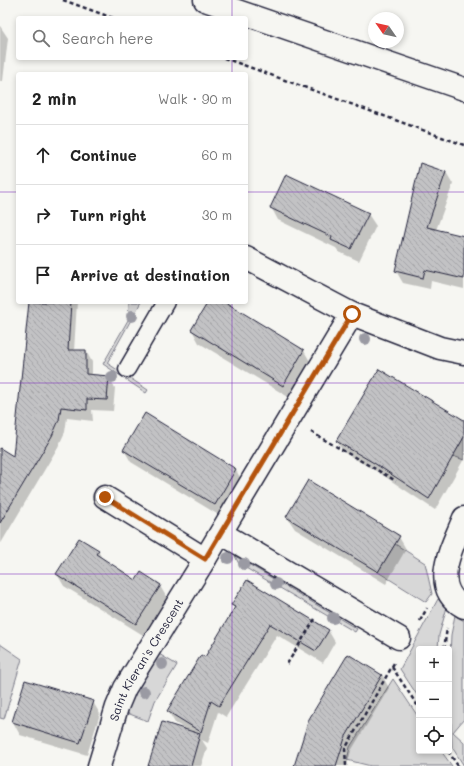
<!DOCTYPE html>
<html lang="en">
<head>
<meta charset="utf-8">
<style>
  body { margin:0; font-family:Mali,sans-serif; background:#f6f6f6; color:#222 }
  .controls { position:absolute; right:12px; bottom:12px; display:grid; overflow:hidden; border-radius:4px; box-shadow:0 2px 6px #0003 }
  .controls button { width:36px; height:36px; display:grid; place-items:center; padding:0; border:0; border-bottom:1px solid #e0e0e0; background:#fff; color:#222; font:20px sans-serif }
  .compass { position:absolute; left:368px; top:12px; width:36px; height:36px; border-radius:50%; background:#fff; box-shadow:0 2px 6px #0003; rotate:304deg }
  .stop { position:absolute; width:12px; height:12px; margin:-9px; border:3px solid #b45309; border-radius:50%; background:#fff }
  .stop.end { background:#b45309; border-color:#fff; box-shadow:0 1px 4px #0008 }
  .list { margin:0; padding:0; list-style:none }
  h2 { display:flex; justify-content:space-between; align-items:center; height:52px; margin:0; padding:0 16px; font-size:17px }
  h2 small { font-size:13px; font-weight:400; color:#767676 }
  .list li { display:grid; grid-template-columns:26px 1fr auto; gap:12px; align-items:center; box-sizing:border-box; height:60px; padding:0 16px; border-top:1px solid #e0e0e0 }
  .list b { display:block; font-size:15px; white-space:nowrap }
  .list em { font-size:13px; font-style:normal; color:#767676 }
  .icon { flex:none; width:22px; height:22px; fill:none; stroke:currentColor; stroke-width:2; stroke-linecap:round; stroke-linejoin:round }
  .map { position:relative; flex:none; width:464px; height:766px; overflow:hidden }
  .search { position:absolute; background:#fff; box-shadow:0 2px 6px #0003; left:16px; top:16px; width:232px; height:44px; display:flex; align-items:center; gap:10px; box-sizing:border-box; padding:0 14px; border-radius:4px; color:#767676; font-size:15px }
  .panel { position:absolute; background:#fff; box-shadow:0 2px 6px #0003; left:16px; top:72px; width:232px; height:232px; border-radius:4px }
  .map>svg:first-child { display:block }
  .green { fill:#d7d7d7; stroke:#7c7c89 }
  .shadow { fill:#0003 }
  .building { fill:url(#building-back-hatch); stroke:#22223b }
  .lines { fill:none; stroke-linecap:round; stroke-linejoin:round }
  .lane-casing { stroke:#22223b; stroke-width:19 }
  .street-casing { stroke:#22223b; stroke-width:25 }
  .primary-casing { stroke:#22223b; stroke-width:25 }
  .path { stroke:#22223b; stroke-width:2.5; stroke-dasharray:4 3; stroke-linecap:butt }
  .lane { stroke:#f6f6f2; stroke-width:16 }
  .street { stroke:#f6f6f2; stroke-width:22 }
  .primary { stroke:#f6f6f2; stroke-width:22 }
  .tree { fill:#9a9aa3 }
  .route { stroke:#b45309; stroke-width:5 }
  .grid { fill:none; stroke:#7b2cbf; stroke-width:1; stroke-opacity:0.55 }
  .labels { text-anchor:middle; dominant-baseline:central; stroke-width:3; stroke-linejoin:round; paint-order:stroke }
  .street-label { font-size:12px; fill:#22223b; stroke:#f6f6f2 }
</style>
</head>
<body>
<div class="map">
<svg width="464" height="766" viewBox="0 0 464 766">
  <defs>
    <pattern id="building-back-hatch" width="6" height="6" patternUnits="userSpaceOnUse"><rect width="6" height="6" fill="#c2c2c4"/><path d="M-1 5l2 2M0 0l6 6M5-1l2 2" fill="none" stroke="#a6a6a9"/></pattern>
  </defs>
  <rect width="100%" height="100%" fill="#f6f6f2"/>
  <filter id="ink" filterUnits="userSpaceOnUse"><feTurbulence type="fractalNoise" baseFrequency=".025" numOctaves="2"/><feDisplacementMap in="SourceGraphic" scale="8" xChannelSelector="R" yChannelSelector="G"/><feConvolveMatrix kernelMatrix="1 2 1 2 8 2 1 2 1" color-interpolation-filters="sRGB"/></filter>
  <g filter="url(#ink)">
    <path class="green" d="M 129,302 L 141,302 L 107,363 L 148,390 L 146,393 L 103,364 L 128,320 Z
      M 464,437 L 464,460 L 453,456 Z
      M 395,544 L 425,563 L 432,594 L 426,602 L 378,572 Z
      M 235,556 L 357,629 L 355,632 L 239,564 Z
      M 438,599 L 447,607 L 439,635 L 438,649 L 419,649 L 419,698 L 400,669 Z
      M 455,615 L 464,621 L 464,719 L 453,732 L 464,742 L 464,766 L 452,747 L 449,677 L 451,635 Z
      M 0,644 L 22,659 L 4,719 L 0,718 Z
      M 159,654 L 177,665 L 155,701 L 148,721 L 127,713 L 133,695 Z
      M 393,679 L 419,718 L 419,751 L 441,751 L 452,766 L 371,766 L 347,760 L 350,747 Z"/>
    <path class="shadow" d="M 0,26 L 8,38 L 3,81 L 0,81 Z
      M 446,172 L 453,184 L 436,230 L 464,237 L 464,289 L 431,281 L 430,289 L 403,283 L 396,271 Z
      M 271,207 L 368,214 L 376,226 L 359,261 L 339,252 L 336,248 L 278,220 Z
      M 30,302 L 77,302 L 74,351 L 86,351 L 92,362 L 92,375 L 109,377 L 115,388 L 113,411 L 92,410 L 93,421 L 67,418 L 65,432 L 58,447 L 0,545 L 0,449 L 14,457 Z
      M 209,302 L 223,302 L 304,351 L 311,363 L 290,398 L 199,343 L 192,330 Z
      M 145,414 L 236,470 L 243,483 L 222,517 L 131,462 L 124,450 Z
      M 464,421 L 464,459 L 435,510 L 381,474 L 343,452 L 337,441 Z
      M 287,517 L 399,537 L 406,549 L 386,584 L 295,529 Z
      M 98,551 L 103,560 L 136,581 L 160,586 L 167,598 L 143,635 L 64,586 L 57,574 Z
      M 233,605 L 328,630 L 335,642 L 323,663 L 277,635 L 226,717 L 218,712 L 208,743 L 202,740 L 207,748 L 201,766 L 150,766 L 187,730 L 175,723 L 168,711 L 205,659 L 235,609 Z
      M 382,675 L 389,688 L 351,751 L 347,766 L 295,766 Z
      M 93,702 L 100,714 L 87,755 L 20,735 L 13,722 Z"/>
    <path class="building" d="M 420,163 L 446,172 L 427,227 L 464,236 L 464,279 L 425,270 L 423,278 L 395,271 Z
      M 286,174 L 369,213 L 351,249 L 331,240 L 332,237 L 270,208 Z
      M 29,302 L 71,302 L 68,350 L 86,350 L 86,374 L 109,376 L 107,400 L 87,399 L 87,410 L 61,407 L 59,420 L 52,436 L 0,523 L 0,448 L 13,456 Z
      M 208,302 L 225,302 L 304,350 L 283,386 L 191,330 Z
      M 379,369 L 464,420 L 464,437 L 429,499 L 374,463 L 336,441 Z
      M 145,413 L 236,469 L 215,505 L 123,450 Z
      M 308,480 L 400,536 L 378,572 L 286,517 Z
      M 79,538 L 99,550 L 96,554 L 136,580 L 141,572 L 161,585 L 136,624 L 56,574 Z
      M 247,580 L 329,630 L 316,651 L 270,624 L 219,706 L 211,701 L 201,732 L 167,711 L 201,655 L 205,657 L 235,607 L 231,605 Z
      M 348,654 L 382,675 L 345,738 L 336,766 L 294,766 L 309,719 Z
      M 25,680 L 94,701 L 80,743 L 12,722 Z
      M 162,722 L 200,734 L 191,766 L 148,766 Z"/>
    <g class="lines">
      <g class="lane-casing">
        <path id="lane" d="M 127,369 L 166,302"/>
      </g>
      <g class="street-casing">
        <g id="street">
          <path d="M 246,258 L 352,314 L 440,348 L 464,353"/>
          <path d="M 105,497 L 205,559"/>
          <path d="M 464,518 C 453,546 428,587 464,607"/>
          <path d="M 221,533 L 399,638"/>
          <path id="s1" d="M 99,766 L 117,707 L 125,688 L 205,559 L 352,314"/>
        </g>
      </g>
      <g class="primary-casing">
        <path id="primary" d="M 205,0 L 464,89"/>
      </g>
      <path class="path" d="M 63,0 L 113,18
        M 224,58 L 464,145
        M 311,432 L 396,481
        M 420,621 L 427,608
        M 444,649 L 447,628
        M 287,664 L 315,619
        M 392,667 L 419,708
        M 448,751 L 458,766
        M 346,766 L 345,749 L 394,663"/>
      <use href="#lane" class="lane"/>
      <use href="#street" class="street"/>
      <use href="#primary" class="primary"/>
    </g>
    <g class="tree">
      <circle cx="132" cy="316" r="6"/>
      <circle cx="365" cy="339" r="6"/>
      <circle cx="112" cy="377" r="6"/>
      <circle cx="228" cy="558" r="6"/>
      <circle cx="244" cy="564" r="6"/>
      <circle cx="276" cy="584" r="6"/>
      <circle cx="333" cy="618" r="6"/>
      <circle cx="162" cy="664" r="6"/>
      <circle cx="144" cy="692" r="6"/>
    </g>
  </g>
  <g class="lines" filter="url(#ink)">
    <path class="route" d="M 105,497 L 205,559 L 352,314"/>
  </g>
  <path class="grid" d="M 232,0 L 232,18M 232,58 L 232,74M 0,192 L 18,192M 246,192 L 464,192M 232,302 L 232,766M 0,383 L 464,383M 0,574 L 464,574"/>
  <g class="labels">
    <g class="street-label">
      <text stroke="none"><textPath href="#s1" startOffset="117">Saint Kieran's Crescent</textPath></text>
    </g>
  </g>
</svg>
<div class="controls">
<button>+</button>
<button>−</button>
<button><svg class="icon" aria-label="locate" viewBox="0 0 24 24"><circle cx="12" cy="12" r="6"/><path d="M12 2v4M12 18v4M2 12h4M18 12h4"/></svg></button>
</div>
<svg class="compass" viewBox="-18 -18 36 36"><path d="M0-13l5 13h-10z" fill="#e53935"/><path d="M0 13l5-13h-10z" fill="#767676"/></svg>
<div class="stop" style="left:352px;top:314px"></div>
<div class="stop end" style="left:105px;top:497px"></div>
<div class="search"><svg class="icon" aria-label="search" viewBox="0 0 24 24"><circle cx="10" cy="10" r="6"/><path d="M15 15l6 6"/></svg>Search here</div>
<section class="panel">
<h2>2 min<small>Walk · 90 m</small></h2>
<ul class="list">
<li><svg class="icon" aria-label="ahead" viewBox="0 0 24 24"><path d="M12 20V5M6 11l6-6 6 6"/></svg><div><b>Continue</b></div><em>60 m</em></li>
<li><svg class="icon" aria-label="right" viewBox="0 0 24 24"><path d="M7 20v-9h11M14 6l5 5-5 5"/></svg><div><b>Turn right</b></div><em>30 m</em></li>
<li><svg class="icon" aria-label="arrive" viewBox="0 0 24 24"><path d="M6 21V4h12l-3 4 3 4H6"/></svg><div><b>Arrive at destination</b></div></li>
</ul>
</section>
</div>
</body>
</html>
